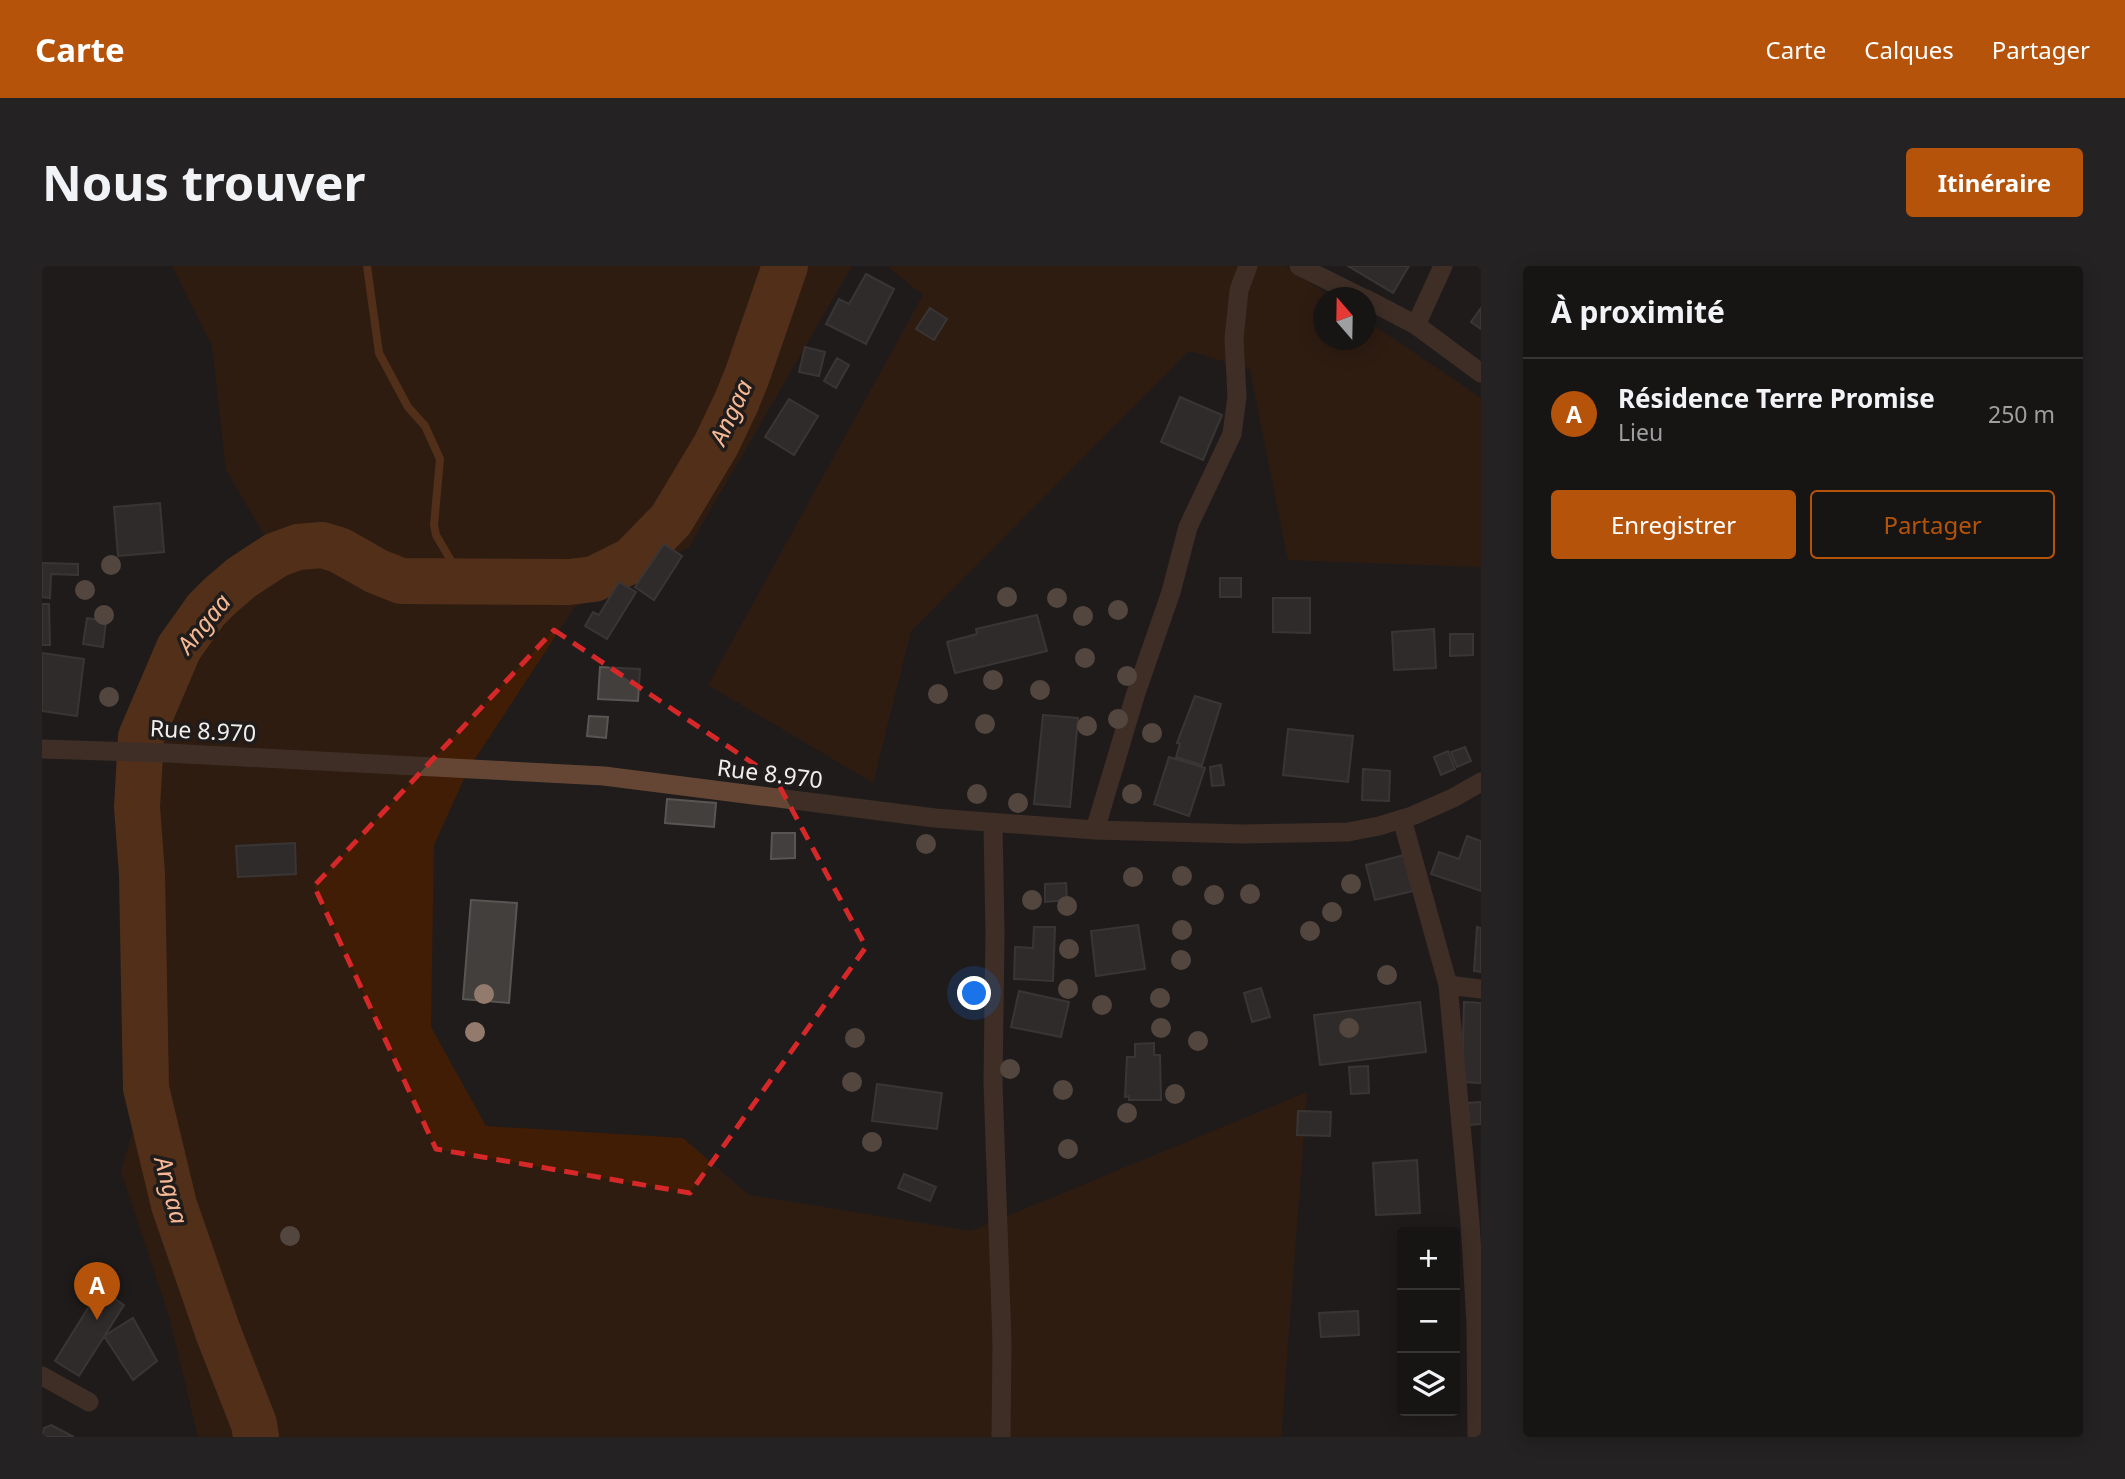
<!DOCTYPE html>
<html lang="fr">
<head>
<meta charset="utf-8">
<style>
  body { margin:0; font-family:"Noto Sans",sans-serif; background:#242222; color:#f1f3f6 }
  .controls { position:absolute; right:21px; bottom:21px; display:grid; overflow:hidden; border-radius:7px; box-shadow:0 4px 18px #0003 }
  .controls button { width:63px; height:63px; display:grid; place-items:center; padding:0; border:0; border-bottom:2px solid #363434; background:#171514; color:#f1f3f6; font:35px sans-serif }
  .compass { position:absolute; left:1271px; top:21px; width:63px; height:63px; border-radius:50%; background:#171514; box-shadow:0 4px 18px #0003; rotate:340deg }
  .you { position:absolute; left:933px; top:728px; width:24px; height:24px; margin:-18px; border:5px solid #fff; border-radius:50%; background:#1a73e8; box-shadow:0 0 0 10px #1a73e833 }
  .badge { display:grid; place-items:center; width:46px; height:46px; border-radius:50%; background:#b45309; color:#fff; font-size:23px; font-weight:700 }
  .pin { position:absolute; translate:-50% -58px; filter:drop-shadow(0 2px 4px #0008) }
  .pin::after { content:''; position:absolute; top:37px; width:24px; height:21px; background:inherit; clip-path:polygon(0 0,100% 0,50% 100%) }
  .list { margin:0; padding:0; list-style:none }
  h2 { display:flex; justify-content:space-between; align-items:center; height:91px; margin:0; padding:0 28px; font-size:30px }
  h2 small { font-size:23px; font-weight:400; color:#9e9fa0 }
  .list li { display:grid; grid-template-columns:46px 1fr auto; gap:21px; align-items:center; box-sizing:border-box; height:112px; padding:0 28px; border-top:2px solid #363434 }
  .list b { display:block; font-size:26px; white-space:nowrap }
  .list p { margin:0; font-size:23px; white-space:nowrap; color:#9e9fa0 }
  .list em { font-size:23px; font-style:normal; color:#9e9fa0 }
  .actions { display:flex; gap:14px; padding:21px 28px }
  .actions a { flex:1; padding:16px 0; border:2px solid #b45309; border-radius:7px; text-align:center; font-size:24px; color:#b45309 }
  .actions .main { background:#b45309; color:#fff }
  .icon { flex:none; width:38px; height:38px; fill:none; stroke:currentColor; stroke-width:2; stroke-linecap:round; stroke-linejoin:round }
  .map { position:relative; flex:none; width:1439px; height:1171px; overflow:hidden; border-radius:7px }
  header { display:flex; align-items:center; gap:42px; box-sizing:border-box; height:98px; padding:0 35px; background:#b45309; color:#fff }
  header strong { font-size:33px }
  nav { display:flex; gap:38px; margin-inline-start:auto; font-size:24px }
  .intro { display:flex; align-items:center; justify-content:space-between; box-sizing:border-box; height:168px; padding:0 42px }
  h1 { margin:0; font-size:49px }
  .button { padding:18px 32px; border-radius:7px; background:#b45309; color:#fff; font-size:24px; font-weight:700 }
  main { display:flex; gap:42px; padding:0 42px }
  aside { flex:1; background:#171514; border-radius:7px; box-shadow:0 4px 18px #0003 }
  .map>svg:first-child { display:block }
  .green { fill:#411d06 }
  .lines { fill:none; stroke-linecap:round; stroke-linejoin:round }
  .stream { stroke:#904816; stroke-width:8 }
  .river { stroke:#904816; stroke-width:46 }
  .building { fill:#423f3d; stroke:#585553; stroke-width:2 }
  .street { stroke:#654634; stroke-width:19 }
  .tree { fill:#927a6c }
  .marked { fill:none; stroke:#d62828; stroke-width:5; stroke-dasharray:14 9; stroke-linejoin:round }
  .labels { text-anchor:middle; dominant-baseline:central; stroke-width:7; stroke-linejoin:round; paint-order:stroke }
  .street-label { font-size:23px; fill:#f0eeed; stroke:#1f1c1b }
  .water-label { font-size:24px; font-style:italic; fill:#f6b794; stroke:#1f1c1b }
</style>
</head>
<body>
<header>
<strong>Carte</strong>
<nav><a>Carte</a><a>Calques</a><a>Partager</a></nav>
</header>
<div class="intro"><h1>Nous trouver</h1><a class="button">Itinéraire</a></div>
<main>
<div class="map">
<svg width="1439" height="1171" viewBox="0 0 1439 1171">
  <rect width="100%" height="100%" fill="#1f1c1b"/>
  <path class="green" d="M 130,0 L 810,0 L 647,281 L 532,342 L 427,502 L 392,579 L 389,761 L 444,860 L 641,872 L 707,929 L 929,965 L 1265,826 L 1239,1171 L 156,1171 L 127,1050 L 79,905 L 104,822 L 100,608 L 95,541 L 99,471 L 137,382 L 164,344 L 178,329 L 199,312 L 234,289 L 184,204 L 170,80 Z
    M 845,0 L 1243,0 L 1289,31 L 1282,32 L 1282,74 L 1324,74 L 1324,54 L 1439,132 L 1439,301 L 1246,294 L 1208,103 L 1147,85 L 869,365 L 831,517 L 666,419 L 881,29 Z"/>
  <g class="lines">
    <path class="stream" d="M 325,0 L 337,87 L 366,141 L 383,160 L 398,193 L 392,259 L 394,269 L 408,293 L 415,316"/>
    <path class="river" d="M 214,1171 L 212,1158 L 176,1066 L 132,939 L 104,822 L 100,608 L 95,541 L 99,471 L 137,382 L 164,344 L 178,330 L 199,312 L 234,289 L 256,281 L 280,279 L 297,284 L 334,305 L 359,315 L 527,316 L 552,313 L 590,294 L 629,254 L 674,179 L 694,137 L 705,110 L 743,0"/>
  </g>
  <path class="building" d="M 1306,0 L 1367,0 L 1351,27 Z
    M 824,8 L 852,23 L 824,78 L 784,58 L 797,33 L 807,38 Z
    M 888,42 L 905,53 L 892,74 L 874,63 Z
    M 1439,42 L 1439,63 L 1429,56 Z
    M 763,81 L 783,86 L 777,110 L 757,106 Z
    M 795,92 L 807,99 L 794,122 L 782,115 Z
    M 1138,131 L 1180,149 L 1161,194 L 1119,176 Z
    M 747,133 L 776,150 L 752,189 L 723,171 Z
    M 118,237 L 122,286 L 76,290 L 72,241 Z
    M 622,278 L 640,290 L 612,334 L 593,321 Z
    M 0,297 L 36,298 L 36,309 L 9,308 L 8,332 L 0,331 Z
    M 1178,312 L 1199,312 L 1199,331 L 1178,331 Z
    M 577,316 L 594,326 L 565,373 L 543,360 L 551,346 L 557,349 Z
    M 1231,332 L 1268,332 L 1268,367 L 1231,366 Z
    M 0,338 L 7,338 L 8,379 L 0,379 Z
    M 995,349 L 1005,385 L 913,407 L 905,376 L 935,368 L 934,363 Z
    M 45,352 L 64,355 L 61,381 L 41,378 Z
    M 1392,363 L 1394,402 L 1352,404 L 1350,366 Z
    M 1408,368 L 1431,368 L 1431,389 L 1408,390 Z
    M 0,387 L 42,393 L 35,450 L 0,445 Z
    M 558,401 L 598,403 L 596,435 L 556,433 Z
    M 1153,430 L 1179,438 L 1160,499 L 1134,491 L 1138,478 L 1135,477 Z
    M 1001,449 L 1036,452 L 1028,541 L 992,538 Z
    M 547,450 L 566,451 L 564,472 L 545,470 Z
    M 1246,463 L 1311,470 L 1306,516 L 1241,509 Z
    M 1423,481 L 1429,495 L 1415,501 L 1409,486 Z
    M 1406,485 L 1413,503 L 1399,509 L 1392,491 Z
    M 1127,491 L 1163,502 L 1147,550 L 1112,538 Z
    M 1179,499 L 1182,519 L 1170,520 L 1168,501 Z
    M 1321,503 L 1348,505 L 1347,535 L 1320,534 Z
    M 625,533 L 674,537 L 672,561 L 623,557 Z
    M 730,567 L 753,567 L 753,592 L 729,593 Z
    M 1425,570 L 1439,575 L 1439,625 L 1389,608 L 1397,586 L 1417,593 Z
    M 253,577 L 254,608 L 196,611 L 194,580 Z
    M 1362,589 L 1371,625 L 1333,634 L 1324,599 Z
    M 1024,617 L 1025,634 L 1003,636 L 1003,618 Z
    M 429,634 L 475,637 L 467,737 L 421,733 Z
    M 1096,659 L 1103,703 L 1054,710 L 1049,665 Z
    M 992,661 L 1013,661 L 1011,715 L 972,713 L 973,681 L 991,682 Z
    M 1435,661 L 1439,662 L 1439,706 L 1432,705 Z
    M 1219,722 L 1228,751 L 1210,756 L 1202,727 Z
    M 977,725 L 1027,736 L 1019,771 L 969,761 Z
    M 1378,736 L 1384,786 L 1278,799 L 1272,749 Z
    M 1422,736 L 1439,737 L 1439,817 L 1420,816 Z
    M 1112,777 L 1112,789 L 1118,789 L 1119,834 L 1087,834 L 1087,830 L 1083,831 L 1085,791 L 1093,791 L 1093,778 Z
    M 1326,800 L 1327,827 L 1309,828 L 1307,801 Z
    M 835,818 L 900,827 L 895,863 L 830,855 Z
    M 1439,836 L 1439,858 L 1427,859 L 1425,837 Z
    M 1256,845 L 1289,846 L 1288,870 L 1255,869 Z
    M 1375,894 L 1378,947 L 1334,949 L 1331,897 Z
    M 862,908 L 894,921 L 888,935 L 856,922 Z
    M 58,1023 L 82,1039 L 37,1110 L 13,1095 Z
    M 1316,1045 L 1317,1069 L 1279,1071 L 1277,1047 Z
    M 91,1052 L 115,1095 L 91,1114 L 62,1070 Z
    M 9,1159 L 30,1170 L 32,1171 L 0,1171 L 2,1162 Z"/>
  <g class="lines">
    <path class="street" d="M 1257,0 L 1321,32
      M 1324,33 L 1374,59 L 1439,107
      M 1374,59 L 1401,0
      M 0,483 L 126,487 L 562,510 L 893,552 L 1053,564 L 1200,568 L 1306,566 L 1337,560 L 1370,550 L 1411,532 L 1439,516
      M 1360,553 L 1406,719 L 1428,956 L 1434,1057 L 1435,1171
      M 951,557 L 953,668 L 951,817 L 960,1077 L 959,1171
      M 1053,564 L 1093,430 L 1129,326 L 1146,261 L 1190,168 L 1195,131 L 1192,73 L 1197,24 L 1206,0
      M 1406,719 L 1439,723
      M 0,1110 L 47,1136"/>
  </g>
  <g class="tree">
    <circle cx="69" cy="299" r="10"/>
    <circle cx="43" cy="324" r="10"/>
    <circle cx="965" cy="331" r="10"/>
    <circle cx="1015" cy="332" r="10"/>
    <circle cx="1076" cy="344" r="10"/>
    <circle cx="62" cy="349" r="10"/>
    <circle cx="1041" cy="350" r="10"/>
    <circle cx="1043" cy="392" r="10"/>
    <circle cx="1085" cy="410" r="10"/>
    <circle cx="951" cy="414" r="10"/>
    <circle cx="998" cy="424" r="10"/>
    <circle cx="896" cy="428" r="10"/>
    <circle cx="67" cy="431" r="10"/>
    <circle cx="1076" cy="453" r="10"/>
    <circle cx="943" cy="458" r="10"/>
    <circle cx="1045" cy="460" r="10"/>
    <circle cx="1110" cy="467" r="10"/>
    <circle cx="935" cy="528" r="10"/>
    <circle cx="1090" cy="528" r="10"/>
    <circle cx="976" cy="537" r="10"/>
    <circle cx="884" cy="578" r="10"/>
    <circle cx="1140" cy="610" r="10"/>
    <circle cx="1091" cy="611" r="10"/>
    <circle cx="1309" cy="618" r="10"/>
    <circle cx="1208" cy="628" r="10"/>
    <circle cx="1172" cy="629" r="10"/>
    <circle cx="990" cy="634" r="10"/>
    <circle cx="1025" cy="640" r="10"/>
    <circle cx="1290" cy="646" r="10"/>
    <circle cx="1140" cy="664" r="10"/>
    <circle cx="1268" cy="665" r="10"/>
    <circle cx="1027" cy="683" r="10"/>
    <circle cx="1139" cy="694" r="10"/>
    <circle cx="1345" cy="709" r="10"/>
    <circle cx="1026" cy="723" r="10"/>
    <circle cx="442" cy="728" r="10"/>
    <circle cx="1118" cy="732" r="10"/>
    <circle cx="1060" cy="739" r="10"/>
    <circle cx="1119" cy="762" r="10"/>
    <circle cx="1307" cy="762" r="10"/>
    <circle cx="433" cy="766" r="10"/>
    <circle cx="813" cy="772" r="10"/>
    <circle cx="1156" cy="775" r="10"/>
    <circle cx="968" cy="803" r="10"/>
    <circle cx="810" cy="816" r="10"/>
    <circle cx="1021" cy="824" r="10"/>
    <circle cx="1133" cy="828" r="10"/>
    <circle cx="1085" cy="847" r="10"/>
    <circle cx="830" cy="876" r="10"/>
    <circle cx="1026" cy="883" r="10"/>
    <circle cx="248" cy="970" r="10"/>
  </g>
  <path d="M0 0H1439V1171H0ZM 512,364 L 733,512 L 824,681 L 648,927 L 394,883 L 272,620 Z" fill="#1f1c1b" fill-opacity=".55" fill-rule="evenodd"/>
  <path class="marked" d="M 512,364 L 733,512 L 824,681 L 648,927 L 394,883 L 272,620 Z"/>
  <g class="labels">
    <g class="street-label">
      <text transform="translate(161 464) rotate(3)">Rue 8.970</text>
      <text transform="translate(728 507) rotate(7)">Rue 8.970</text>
    </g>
    <g class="water-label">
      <text transform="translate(688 146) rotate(-65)">Angaa</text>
      <text transform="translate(161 357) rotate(-51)">Angaa</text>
      <text transform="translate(130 924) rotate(75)">Angaa</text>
    </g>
  </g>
</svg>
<div class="controls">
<button>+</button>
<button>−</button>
<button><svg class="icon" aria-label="layers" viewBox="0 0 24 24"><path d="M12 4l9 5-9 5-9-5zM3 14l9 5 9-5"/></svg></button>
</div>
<svg class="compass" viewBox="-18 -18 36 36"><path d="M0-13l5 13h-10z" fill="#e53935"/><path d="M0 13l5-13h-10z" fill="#9e9fa0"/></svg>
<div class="you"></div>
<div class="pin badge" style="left:55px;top:1054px">A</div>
</div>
<aside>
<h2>À proximité<small></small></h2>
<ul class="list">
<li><span class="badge">A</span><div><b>Résidence Terre Promise</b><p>Lieu</p></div><em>250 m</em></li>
</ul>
<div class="actions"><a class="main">Enregistrer</a><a>Partager</a></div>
</aside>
</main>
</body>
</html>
